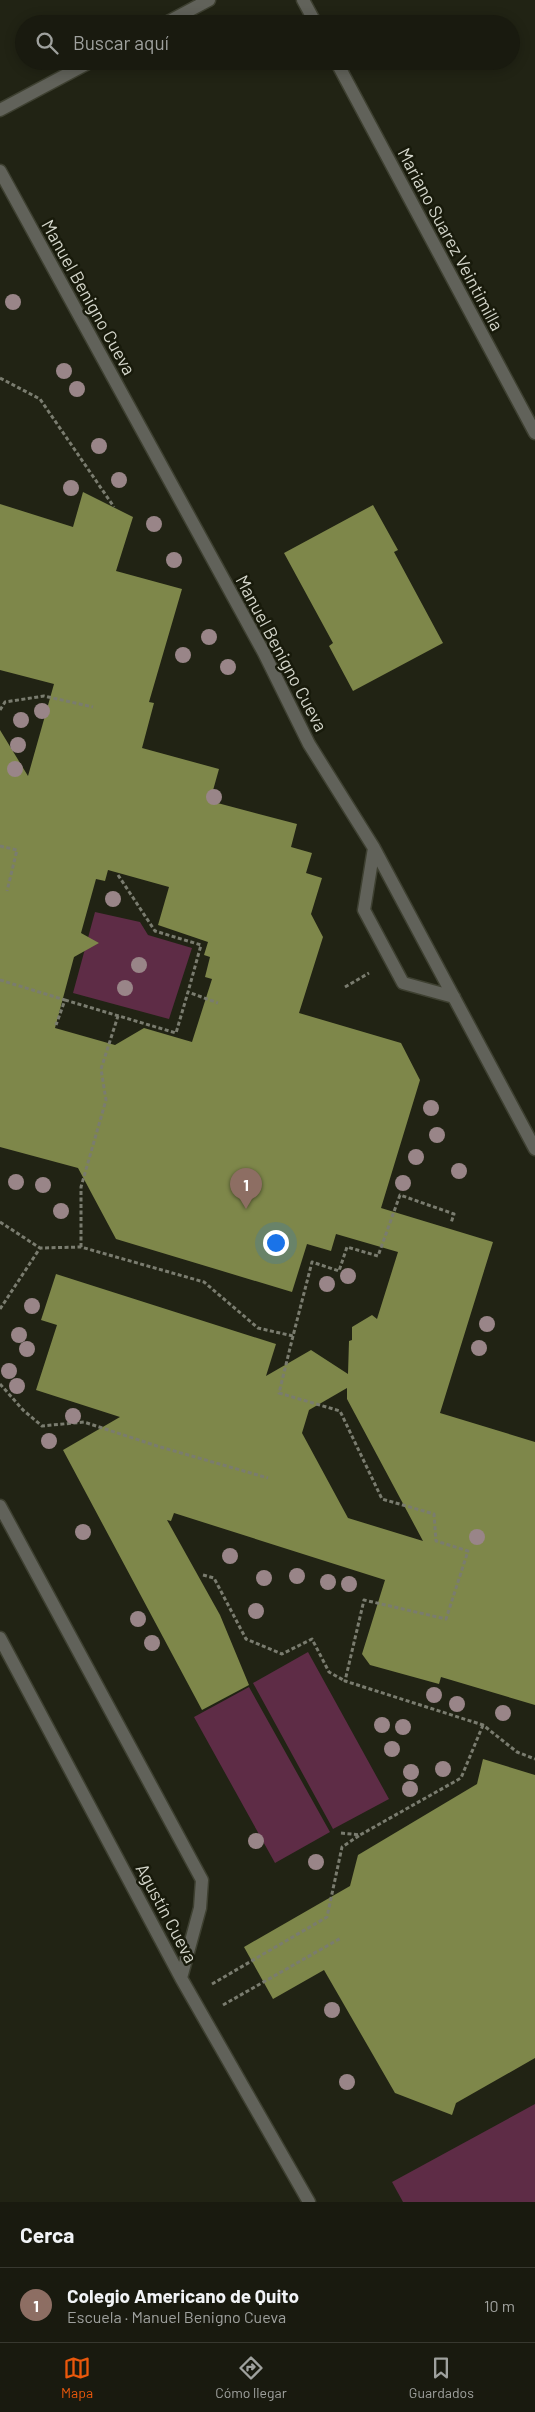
<!DOCTYPE html>
<html lang="es">
<head>
<meta charset="utf-8">
<style>
  body { margin:0; font-family:Barlow,sans-serif; background:#222318; color:#f1f3f6 }
  .you { position:absolute; left:275px; top:1242px; width:18px; height:18px; margin:-12px; border:4px solid #fff; border-radius:50%; background:#1a73e8; box-shadow:0 0 0 8px #1a73e833 }
  .badge { display:grid; place-items:center; width:32px; height:32px; border-radius:50%; background:#ea580c; color:#fff; font-size:16px; font-weight:700 }
  .pin { position:absolute; translate:-50% -41px; filter:drop-shadow(0 1px 2px #0008) }
  .pin::after { content:''; position:absolute; top:26px; width:18px; height:15px; background:inherit; clip-path:polygon(0 0,100% 0,50% 100%) }
  .list { margin:0; padding:0; list-style:none }
  h2 { display:flex; justify-content:space-between; align-items:center; height:65px; margin:0; padding:0 20px; font-size:21px }
  h2 small { font-size:16px; font-weight:400; color:#9fa19e }
  .list li { display:grid; grid-template-columns:32px 1fr auto; gap:15px; align-items:center; box-sizing:border-box; height:75px; padding:0 20px; border-top:1px solid #37382f }
  .list b { display:block; font-size:19px; white-space:nowrap }
  .list p { margin:0; font-size:16px; white-space:nowrap; color:#9fa19e }
  .list em { font-size:16px; font-style:normal; color:#9fa19e }
  .icon { flex:none; width:28px; height:28px; fill:none; stroke:currentColor; stroke-width:2; stroke-linecap:round; stroke-linejoin:round }
  .map { position:relative; flex:none; width:535px; height:2202px; overflow:hidden }
  .search { position:absolute; background:#191a0f; box-shadow:0 2px 12px #0003; left:15px; right:15px; top:15px; height:55px; display:flex; align-items:center; gap:12px; box-sizing:border-box; padding:0 18px; border-radius:28px; color:#9fa19e; font-size:19px }
  .sheet { height:140px; background:#191a0f }
  nav { display:flex; justify-content:space-around; align-items:center; box-sizing:border-box; height:70px; border-top:1px solid #37382f; background:#191a0f; font-size:14px; color:#9fa19e }
  nav a { display:grid; justify-items:center; gap:2px }
  nav .on { color:#ea580c }
  .map>svg:first-child { display:block }
  .green { fill:#5e2c46 }
  .building { fill:#7e874a; fill-rule:evenodd }
  .lines { fill:none; stroke-linecap:round; stroke-linejoin:round }
  .minor-casing { stroke:#3e4031; stroke-width:15 }
  .path { stroke:#7a7c6f; stroke-width:3; stroke-dasharray:4 2.5; stroke-linecap:butt }
  .minor { stroke:#61625a; stroke-width:12 }
  .tree { fill:#998588 }
  .labels { text-anchor:middle; dominant-baseline:central; stroke-width:5; stroke-linejoin:round; paint-order:stroke }
  .street-label { font-size:18px; fill:#d4d6cb; stroke:#181a0b }
</style>
</head>
<body>
<div class="map">
<svg width="535" height="2202" viewBox="0 0 535 2202">
  <rect width="100%" height="100%" fill="#212314"/>
  <path class="green" d="M 95,912 L 140,922 L 148,935 L 192,948 L 169,1019 L 73,993 Z
    M 308,1652 L 389,1799 L 333,1829 L 253,1683 Z
    M 249,1687 L 330,1832 L 275,1863 L 194,1717 Z
    M 535,2104 L 535,2202 L 403,2202 L 392,2182 Z"/>
  <path class="building" d="M 83,492 L 133,517 L 116,571 L 182,589 L 149,702 L 154,703 L 142,748 L 219,769 L 210,801 L 297,824 L 291,847 L 312,853 L 306,873 L 322,878 L 311,914 L 323,937 L 299,1013 L 401,1043 L 420,1080 L 381,1208 L 493,1242 L 440,1413 L 535,1442 L 535,1705 L 441,1677 L 439,1684 L 370,1665 L 362,1654 L 385,1580 L 174,1513 L 171,1521 L 167,1520 L 220,1615 L 249,1685 L 202,1710 L 63,1450 L 120,1417 L 36,1390 L 57,1325 L 41,1320 L 56,1274 L 276,1344 L 266,1376 L 311,1350 L 348,1374 L 349,1341 L 352,1340 L 352,1327 L 372,1315 L 377,1319 L 398,1252 L 336,1234 L 331,1251 L 307,1244 L 292,1292 L 116,1239 L 78,1168 L 0,1147 L 0,730 L 28,776 L 54,684 L 0,670 L 0,504 L 73,527 ZM 108,870 L 169,887 L 158,925 L 208,942 L 204,955 L 210,957 L 205,977 L 212,979 L 192,1042 L 144,1028 L 115,1045 L 55,1028 L 74,957 L 99,943 L 81,933 L 96,879 L 105,881 ZM 347,1388 L 347,1399 L 423,1541 L 348,1518 L 302,1433 L 309,1410 Z
    M 373,505 L 398,550 L 394,552 L 443,643 L 353,691 L 329,646 L 333,643 L 284,553 Z
    M 483,1759 L 535,1775 L 535,2058 L 456,2103 L 452,2115 L 395,2093 L 324,1970 L 273,1999 L 244,1947 L 350,1886 L 358,1855 L 477,1784 Z"/>
  <g class="lines">
    <g class="minor-casing">
      <path id="minor" d="M 303,0 L 316,24
        M 164,24 L 209,0
        M 336,61 L 535,433
        M 0,110 L 92,61
        M 0,171 L 264,653 L 309,744 L 374,848 L 535,1149
        M 374,848 L 364,910 L 403,983 L 454,997
        M 0,1506 L 202,1880 L 200,1908 L 181,1978
        M 0,1638 L 181,1978 L 309,2202"/>
    </g>
    <path class="path" d="M 0,378 L 40,399 L 114,507
      M 0,710 L 5,702 L 44,696 L 93,707
      M 0,846 L 17,850 L 7,891
      M 118,875 L 155,931 L 201,945 L 188,992
      M 0,980 L 65,1000 L 56,1025
      M 345,987 L 369,973
      M 65,1000 L 176,1033 L 188,992 L 218,1003
      M 0,1222 L 40,1248
      M 81,1247 L 81,1187 L 106,1100 L 101,1069 L 118,1016
      M 0,1309 L 40,1248 L 81,1247 L 204,1282 L 258,1328 L 293,1336 L 312,1262 L 339,1271 L 347,1247 L 378,1256 L 400,1195 L 454,1214 L 451,1223
      M 293,1336 L 279,1393 L 340,1411 L 382,1499 L 434,1514 L 436,1541 L 468,1551 L 446,1619 L 364,1600 L 345,1681 L 483,1725 L 517,1752 L 535,1759
      M 0,1384 L 23,1410 L 42,1426 L 84,1422 L 157,1446 L 268,1478
      M 203,1575 L 214,1578 L 246,1639 L 282,1654 L 312,1639 L 329,1672 L 345,1681
      M 341,1833 L 360,1835 L 461,1778 L 483,1725
      M 212,1984 L 327,1917 L 342,1847 L 360,1835
      M 223,2005 L 341,1938"/>
    <use href="#minor" class="minor"/>
  </g>
  <g class="tree">
    <circle cx="13" cy="302" r="8"/>
    <circle cx="64" cy="371" r="8"/>
    <circle cx="77" cy="389" r="8"/>
    <circle cx="99" cy="446" r="8"/>
    <circle cx="119" cy="480" r="8"/>
    <circle cx="71" cy="488" r="8"/>
    <circle cx="154" cy="524" r="8"/>
    <circle cx="174" cy="560" r="8"/>
    <circle cx="209" cy="637" r="8"/>
    <circle cx="183" cy="655" r="8"/>
    <circle cx="228" cy="667" r="8"/>
    <circle cx="42" cy="711" r="8"/>
    <circle cx="21" cy="720" r="8"/>
    <circle cx="18" cy="745" r="8"/>
    <circle cx="15" cy="769" r="8"/>
    <circle cx="214" cy="797" r="8"/>
    <circle cx="113" cy="899" r="8"/>
    <circle cx="139" cy="965" r="8"/>
    <circle cx="125" cy="988" r="8"/>
    <circle cx="431" cy="1108" r="8"/>
    <circle cx="437" cy="1135" r="8"/>
    <circle cx="416" cy="1157" r="8"/>
    <circle cx="459" cy="1171" r="8"/>
    <circle cx="16" cy="1182" r="8"/>
    <circle cx="403" cy="1183" r="8"/>
    <circle cx="43" cy="1185" r="8"/>
    <circle cx="61" cy="1211" r="8"/>
    <circle cx="348" cy="1276" r="8"/>
    <circle cx="327" cy="1284" r="8"/>
    <circle cx="32" cy="1306" r="8"/>
    <circle cx="487" cy="1324" r="8"/>
    <circle cx="19" cy="1335" r="8"/>
    <circle cx="479" cy="1348" r="8"/>
    <circle cx="27" cy="1349" r="8"/>
    <circle cx="9" cy="1371" r="8"/>
    <circle cx="17" cy="1386" r="8"/>
    <circle cx="73" cy="1416" r="8"/>
    <circle cx="49" cy="1441" r="8"/>
    <circle cx="83" cy="1532" r="8"/>
    <circle cx="477" cy="1537" r="8"/>
    <circle cx="230" cy="1556" r="8"/>
    <circle cx="297" cy="1576" r="8"/>
    <circle cx="264" cy="1578" r="8"/>
    <circle cx="328" cy="1582" r="8"/>
    <circle cx="349" cy="1584" r="8"/>
    <circle cx="256" cy="1611" r="8"/>
    <circle cx="138" cy="1619" r="8"/>
    <circle cx="152" cy="1643" r="8"/>
    <circle cx="434" cy="1695" r="8"/>
    <circle cx="457" cy="1704" r="8"/>
    <circle cx="503" cy="1713" r="8"/>
    <circle cx="382" cy="1725" r="8"/>
    <circle cx="403" cy="1727" r="8"/>
    <circle cx="392" cy="1749" r="8"/>
    <circle cx="443" cy="1769" r="8"/>
    <circle cx="411" cy="1772" r="8"/>
    <circle cx="410" cy="1789" r="8"/>
    <circle cx="256" cy="1841" r="8"/>
    <circle cx="316" cy="1862" r="8"/>
    <circle cx="332" cy="2010" r="8"/>
    <circle cx="347" cy="2082" r="8"/>
  </g>
  <g class="labels">
    <g class="street-label">
      <text transform="translate(451 239) rotate(62)">Mariano Suarez Veintimilla</text>
      <text transform="translate(89 297) rotate(61)">Manuel Benigno Cueva</text>
      <text transform="translate(282 653) rotate(62)">Manuel Benigno Cueva</text>
      <text transform="translate(167 1913) rotate(62)">Agustín Cueva</text>
    </g>
  </g>
</svg>
<div class="you"></div>
<div class="pin badge" style="left:246px;top:1209px;background:#8d6e63">1</div>
<div class="search"><svg class="icon" aria-label="search" viewBox="0 0 24 24"><circle cx="10" cy="10" r="6"/><path d="M15 15l6 6"/></svg>Buscar aquí</div>
</div>
<section class="sheet">
<h2>Cerca<small></small></h2>
<ul class="list">
<li><span class="badge" style="background:#8d6e63">1</span><div><b>Colegio Americano de Quito</b><p>Escuela · Manuel Benigno Cueva</p></div><em>10 m</em></li>
</ul>
</section>
<nav>
<a class="on"><svg class="icon" aria-label="map" viewBox="0 0 24 24"><path d="M3 6l6-2 6 2 6-2v14l-6 2-6-2-6 2zM9 4v14M15 6v14"/></svg>Mapa</a>
<a><svg class="icon" aria-label="directions" viewBox="0 0 24 24"><path d="M12 3l9 9-9 9-9-9zM9 14v-3h6M13 9l2 2-2 2"/></svg>Cómo llegar</a>
<a><svg class="icon" aria-label="saved" viewBox="0 0 24 24"><path d="M7 4h10v16l-5-4-5 4z"/></svg>Guardados</a>
</nav>
</body>
</html>
